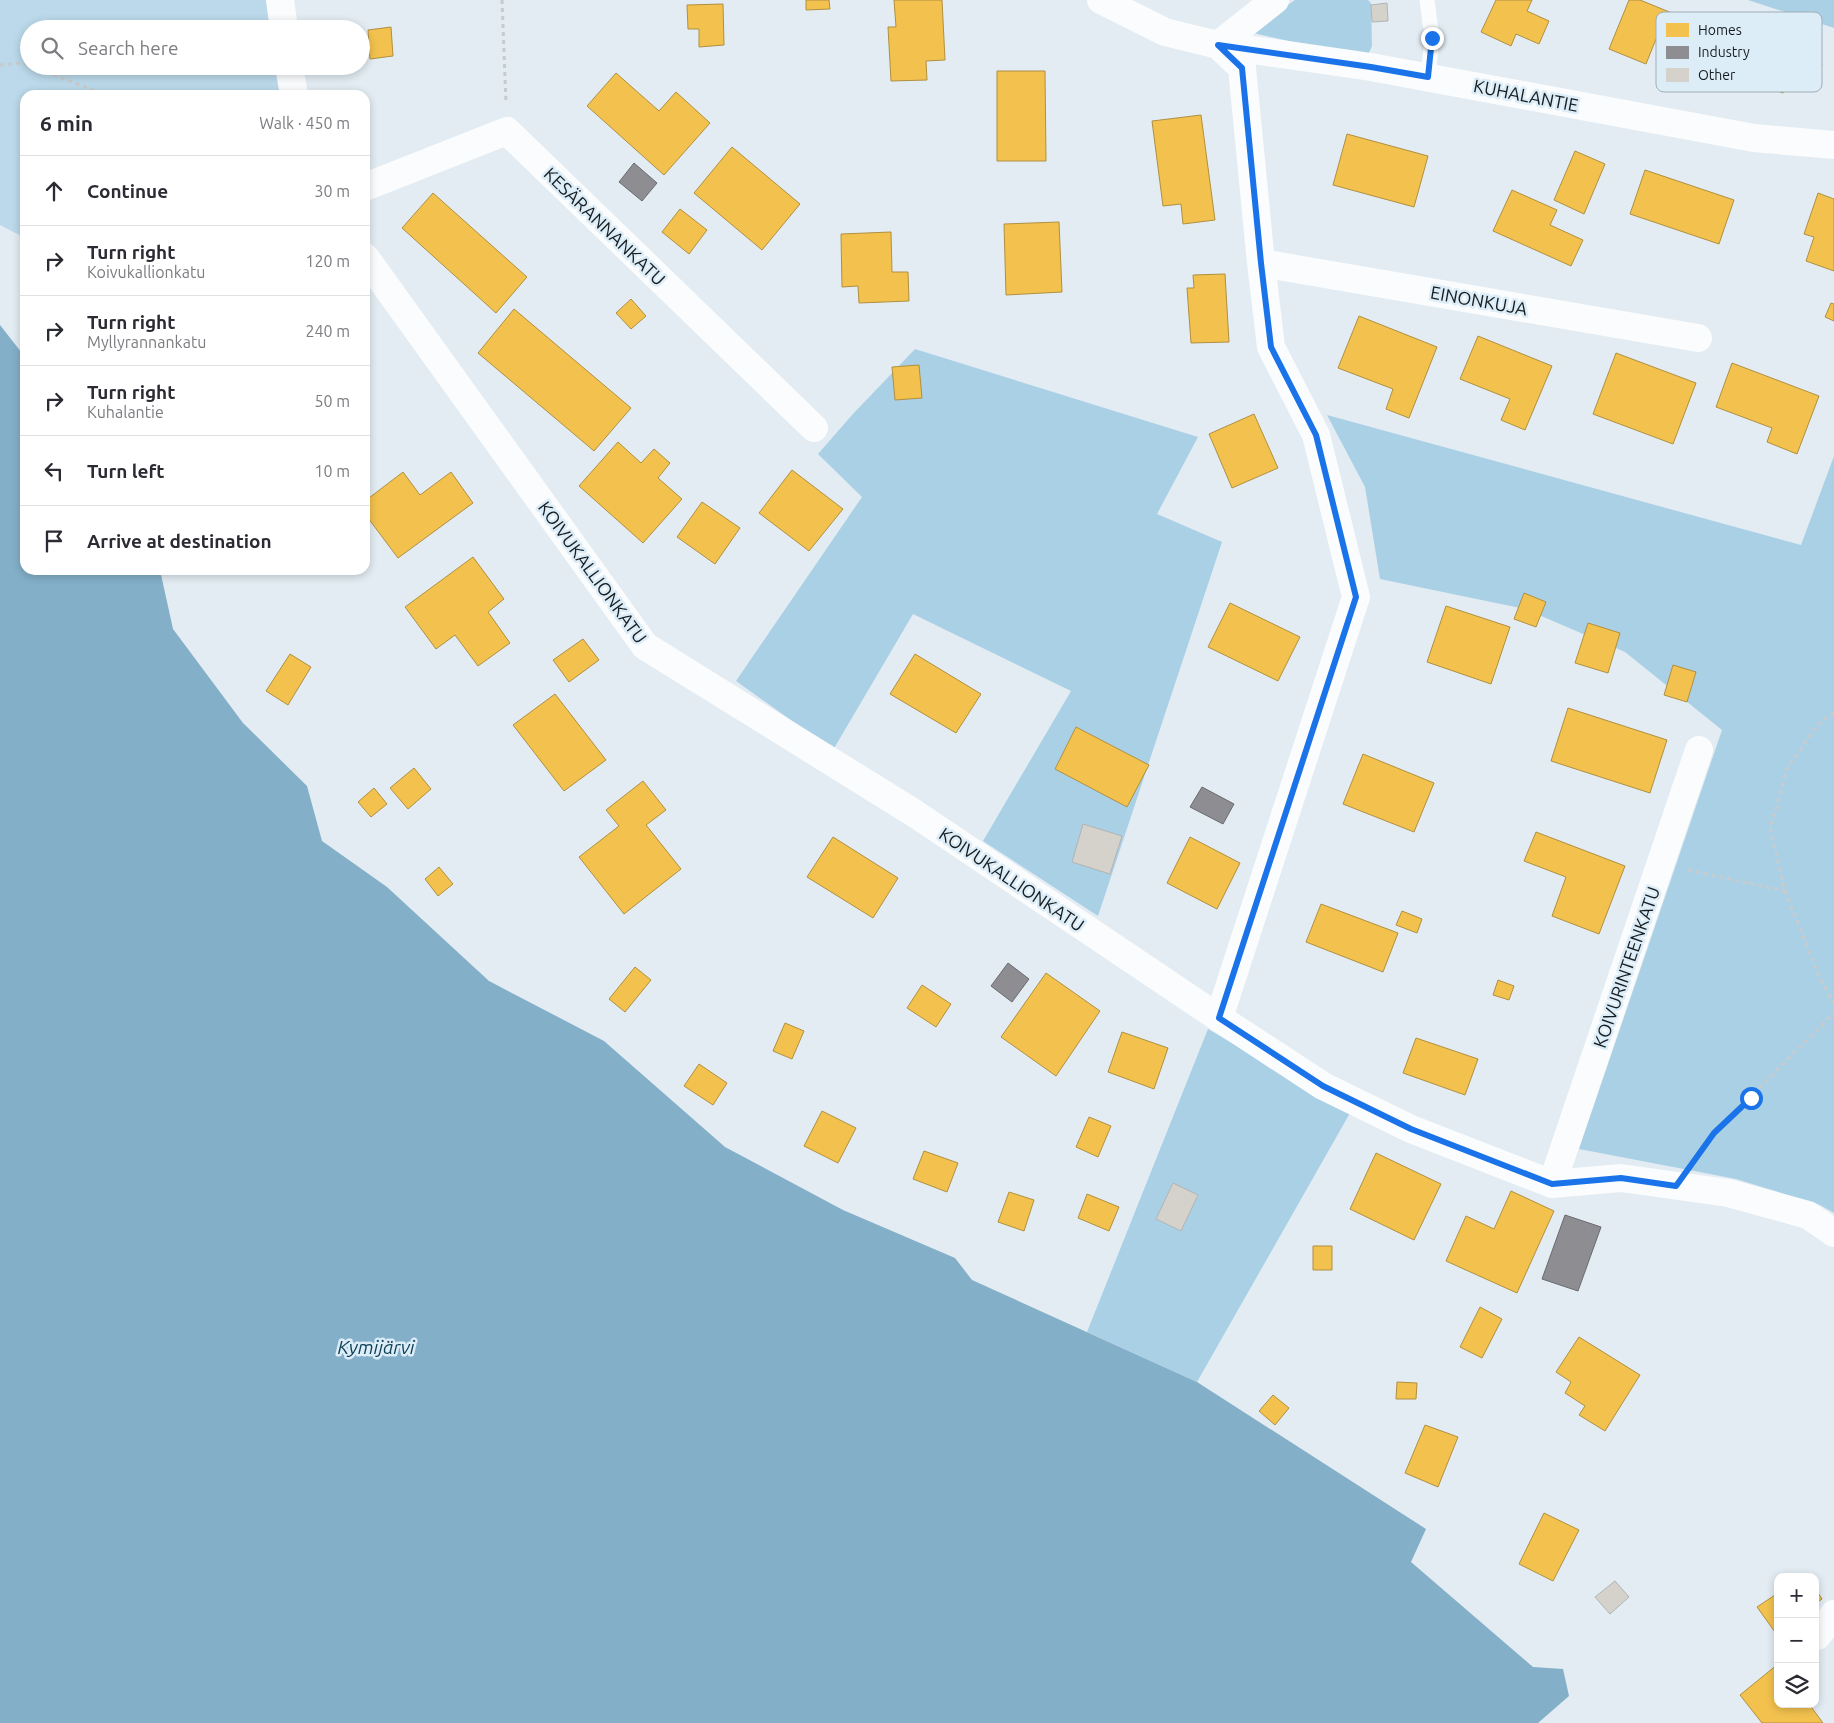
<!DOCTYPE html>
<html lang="en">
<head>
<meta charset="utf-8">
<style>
  body { margin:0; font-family:Ubuntu,sans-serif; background:#f2f2f3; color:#2b2b33 }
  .controls { position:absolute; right:15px; bottom:15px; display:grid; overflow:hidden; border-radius:10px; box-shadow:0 2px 8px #0003 }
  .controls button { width:45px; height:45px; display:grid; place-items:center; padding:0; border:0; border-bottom:1px solid #e1e1e2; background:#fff; color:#2b2b33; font:25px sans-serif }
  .stop { position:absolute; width:15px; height:15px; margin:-11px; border:4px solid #1a73e8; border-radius:50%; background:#fff }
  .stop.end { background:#1a73e8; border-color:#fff; box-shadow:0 1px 5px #0008 }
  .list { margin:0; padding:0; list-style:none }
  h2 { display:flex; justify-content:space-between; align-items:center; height:65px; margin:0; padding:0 20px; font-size:21px }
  h2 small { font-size:16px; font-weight:400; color:#7c7c81 }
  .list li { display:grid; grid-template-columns:32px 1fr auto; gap:15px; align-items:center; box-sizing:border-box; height:70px; padding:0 20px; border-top:1px solid #e1e1e2 }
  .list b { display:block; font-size:19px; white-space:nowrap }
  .list p { margin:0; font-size:16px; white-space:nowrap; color:#7c7c81 }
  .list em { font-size:16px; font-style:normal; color:#7c7c81 }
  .icon { flex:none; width:28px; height:28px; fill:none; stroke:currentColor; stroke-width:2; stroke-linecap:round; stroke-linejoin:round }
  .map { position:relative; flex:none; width:1834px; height:1723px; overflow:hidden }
  .search { position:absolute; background:#fff; box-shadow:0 2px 8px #0003; left:20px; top:20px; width:350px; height:55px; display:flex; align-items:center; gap:12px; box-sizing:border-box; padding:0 18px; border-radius:28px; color:#7c7c81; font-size:19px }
  .panel { position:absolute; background:#fff; box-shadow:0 2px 8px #0003; left:20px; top:90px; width:350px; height:485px; border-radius:15px }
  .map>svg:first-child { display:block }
  .green { fill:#bbd9ea }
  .forest { fill:#aad0e6 }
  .water { fill:#83afc8 }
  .homes { fill:#f2c14e; stroke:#b09040 }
  .industry { fill:#8d8d92; stroke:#696b70 }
  .building { fill:#d4d2ca; stroke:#b2b4b4 }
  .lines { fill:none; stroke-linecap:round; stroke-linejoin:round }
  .path { stroke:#c8cbcd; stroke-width:3; stroke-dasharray:4 4; stroke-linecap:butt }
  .lane { stroke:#fbfcfd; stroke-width:15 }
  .street { stroke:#fbfcfd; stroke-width:28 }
  .route { stroke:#1a73e8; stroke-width:6 }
  .labels { text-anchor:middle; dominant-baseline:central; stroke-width:5; stroke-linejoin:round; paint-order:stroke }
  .street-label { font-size:18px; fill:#161c20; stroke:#dcedf8 }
  .water-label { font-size:19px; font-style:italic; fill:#0c3f57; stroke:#dcedf8 }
  .key { fill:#dcedf8; stroke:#a1aeb7; stroke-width:1 }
  .key-label { font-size:14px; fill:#161c20 }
</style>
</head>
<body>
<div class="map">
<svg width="1834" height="1723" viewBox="0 0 1834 1723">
  <rect width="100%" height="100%" fill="#e2ecf2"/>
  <path class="green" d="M 0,0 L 268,0 L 272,29 L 29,29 L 29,66 L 276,66 L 280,95 L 25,95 L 25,238 L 0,225 Z"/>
  <path class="forest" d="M 1295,0 L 1368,0 L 1371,3 L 1372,46 L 1366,59 L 1249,32 Z
    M 1748,0 L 1834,0 L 1834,28 Z
    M 915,349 L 1198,437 L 1157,514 L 1222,542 L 1098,916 L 983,841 L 1071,691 L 913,614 L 833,750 L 736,681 L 862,497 L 818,454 L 852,415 Z
    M 1327,415 L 1801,545 L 1834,456 L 1834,1213 L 1820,1205 L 1736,1179 L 1579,1149 L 1722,730 L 1625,652 L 1525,609 L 1380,579 L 1365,487 Z
    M 1208,1029 L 1350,1113 L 1197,1382 L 1087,1332 Z"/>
  <path class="water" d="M 0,325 L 25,357 L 25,570 L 160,570 L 173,629 L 243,723 L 307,786 L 322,841 L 387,887 L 489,981 L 604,1041 L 725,1147 L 843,1210 L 955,1258 L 972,1280 L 1197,1382 L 1426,1529 L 1411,1562 L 1533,1667 L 1563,1669 L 1569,1696 L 1538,1723 L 0,1723 Z"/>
  <path class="homes" d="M 806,0 L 829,0 L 830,9 L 806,10 Z
    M 894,0 L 942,0 L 945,60 L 926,61 L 927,80 L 891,81 L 888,27 L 896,27 Z
    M 1496,0 L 1532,0 L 1527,11 L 1549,21 L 1539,44 L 1516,34 L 1511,46 L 1481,32 Z
    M 1629,0 L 1640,0 L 1694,22 L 1683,50 L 1656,39 L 1646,64 L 1609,49 Z
    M 723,4 L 724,45 L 699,47 L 699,29 L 688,29 L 687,5 Z
    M 1766,24 L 1805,39 L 1798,55 L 1822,64 L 1812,91 L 1787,83 L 1783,93 L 1745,78 Z
    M 391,27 L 393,56 L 370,59 L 368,30 Z
    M 997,71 L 1045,71 L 1046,161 L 997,161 Z
    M 616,73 L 659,111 L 676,92 L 710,123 L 664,175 L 587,106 Z
    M 1201,115 L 1215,220 L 1183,224 L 1181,204 L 1163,206 L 1152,121 Z
    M 1347,134 L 1428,156 L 1414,207 L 1333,185 Z
    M 732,147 L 800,204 L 762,250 L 694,193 Z
    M 1575,151 L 1605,164 L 1584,214 L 1554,200 Z
    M 1645,170 L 1734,200 L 1719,244 L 1630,214 Z
    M 1512,190 L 1557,210 L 1550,225 L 1583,240 L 1571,266 L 1493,231 Z
    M 433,193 L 527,277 L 496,313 L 402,228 Z
    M 1818,193 L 1834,199 L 1834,271 L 1806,261 L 1814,237 L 1804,234 Z
    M 680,209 L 707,230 L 689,254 L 662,232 Z
    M 1059,222 L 1062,292 L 1006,295 L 1004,224 Z
    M 891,232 L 892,272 L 908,272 L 909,301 L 859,303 L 858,286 L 842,287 L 841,234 Z
    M 1225,274 L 1229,342 L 1191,343 L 1187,288 L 1194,288 L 1193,275 Z
    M 631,299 L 646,316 L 631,329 L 616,313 Z
    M 1831,303 L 1834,304 L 1834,321 L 1825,317 Z
    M 514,309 L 631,408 L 594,451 L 478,353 Z
    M 1359,316 L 1437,347 L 1409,418 L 1386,409 L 1393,389 L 1338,368 Z
    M 1478,336 L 1552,366 L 1525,430 L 1501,420 L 1510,399 L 1460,379 Z
    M 1616,353 L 1696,383 L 1673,444 L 1593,414 Z
    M 1732,363 L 1819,396 L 1797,454 L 1767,442 L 1772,428 L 1716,407 Z
    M 919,365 L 922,398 L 895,400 L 892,367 Z
    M 1254,414 L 1278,468 L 1232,488 L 1209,434 Z
    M 618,442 L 641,463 L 654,449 L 670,463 L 658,478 L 682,499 L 643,543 L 579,486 Z
    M 792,470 L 843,509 L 809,551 L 759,513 Z
    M 403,472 L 420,495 L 451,472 L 473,503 L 398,558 L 365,514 L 365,501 Z
    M 702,502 L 740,528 L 715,564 L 677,537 Z
    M 473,557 L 504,599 L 488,612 L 510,643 L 478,666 L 455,635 L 436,649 L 405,607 Z
    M 1524,593 L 1546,602 L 1536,627 L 1514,619 Z
    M 1230,603 L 1300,637 L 1278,681 L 1208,647 Z
    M 1446,606 L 1510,627 L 1491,684 L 1427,662 Z
    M 1588,623 L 1620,633 L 1608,673 L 1575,663 Z
    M 583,639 L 599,660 L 569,682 L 553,660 Z
    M 290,654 L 311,667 L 288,705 L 266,691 Z
    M 915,654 L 981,694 L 956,733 L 890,694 Z
    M 1673,665 L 1696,672 L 1687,702 L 1664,695 Z
    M 555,694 L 606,760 L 564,791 L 513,725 Z
    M 1568,708 L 1667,740 L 1650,793 L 1551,761 Z
    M 1076,727 L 1149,765 L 1127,807 L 1055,769 Z
    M 1363,754 L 1434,783 L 1414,832 L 1343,804 Z
    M 414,768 L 431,789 L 408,809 L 390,788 Z
    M 643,781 L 666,810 L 646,825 L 681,869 L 624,914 L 579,857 L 619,826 L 606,810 Z
    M 374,788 L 387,804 L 371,817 L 358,802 Z
    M 1536,832 L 1625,866 L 1599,934 L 1552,916 L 1566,877 L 1524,861 Z
    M 833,837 L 898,878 L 873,918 L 807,877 Z
    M 1190,837 L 1240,863 L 1217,909 L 1167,883 Z
    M 439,867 L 453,884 L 438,896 L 425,879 Z
    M 1321,904 L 1398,933 L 1383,972 L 1306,942 Z
    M 1402,911 L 1422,919 L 1417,933 L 1396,925 Z
    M 635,967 L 651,980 L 625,1012 L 609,999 Z
    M 1046,973 L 1100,1011 L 1056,1076 L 1001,1037 Z
    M 1498,980 L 1514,986 L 1509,1000 L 1493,995 Z
    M 922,985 L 951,1004 L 936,1027 L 907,1008 Z
    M 785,1023 L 804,1031 L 792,1059 L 773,1051 Z
    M 1122,1032 L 1168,1048 L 1154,1089 L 1108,1072 Z
    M 1416,1038 L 1478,1059 L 1465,1095 L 1403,1073 Z
    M 699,1064 L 727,1083 L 713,1105 L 684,1086 Z
    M 822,1111 L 856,1128 L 838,1163 L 804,1146 Z
    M 1089,1117 L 1111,1126 L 1098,1157 L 1076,1147 Z
    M 924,1151 L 958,1163 L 947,1192 L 913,1179 Z
    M 1376,1153 L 1441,1184 L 1414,1240 L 1350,1209 Z
    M 1511,1191 L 1554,1211 L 1517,1293 L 1446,1261 L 1466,1216 L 1494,1229 Z
    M 1009,1192 L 1034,1200 L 1024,1231 L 998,1222 Z
    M 1087,1194 L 1119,1207 L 1109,1231 L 1078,1218 Z
    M 1313,1246 L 1332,1246 L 1332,1270 L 1313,1270 Z
    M 1480,1307 L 1502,1319 L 1482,1358 L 1460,1347 Z
    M 1579,1337 L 1640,1375 L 1605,1431 L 1579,1415 L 1585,1406 L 1565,1393 L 1571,1382 L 1556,1372 Z
    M 1397,1382 L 1417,1383 L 1416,1399 L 1396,1399 Z
    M 1273,1395 L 1289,1408 L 1275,1425 L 1259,1411 Z
    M 1425,1425 L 1458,1437 L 1438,1487 L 1405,1473 Z
    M 1544,1513 L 1579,1530 L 1553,1581 L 1519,1564 Z
    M 1815,1588 L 1822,1599 L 1815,1604 Z
    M 1778,1593 L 1778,1630 L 1775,1632 L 1757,1607 Z
    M 1778,1664 L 1778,1704 L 1809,1704 L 1823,1723 L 1762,1723 L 1740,1695 Z"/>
  <path class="industry" d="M 634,163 L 657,183 L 642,201 L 619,182 Z
    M 1202,787 L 1234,804 L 1223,824 L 1190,807 Z
    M 1008,963 L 1029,979 L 1012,1002 L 991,986 Z
    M 1565,1215 L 1601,1227 L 1578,1291 L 1542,1279 Z"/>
  <path class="building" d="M 1387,3 L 1388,21 L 1372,22 L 1371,5 Z
    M 1083,824 L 1122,836 L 1110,874 L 1072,862 Z
    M 1173,1183 L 1198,1195 L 1181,1231 L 1156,1219 Z
    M 1615,1581 L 1629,1597 L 1610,1614 L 1595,1597 Z"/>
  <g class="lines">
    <path class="path" d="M 502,0 L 506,103
      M 0,65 L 23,63 L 29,65
      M 31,66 L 106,95
      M 1834,713 L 1818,724 L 1787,769 L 1770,828 L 1785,891 L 1819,976 L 1834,1004
      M 1688,870 L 1785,891
      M 1695,1159 L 1714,1133 L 1834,1013"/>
    <path class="lane" d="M 1427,0 L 1432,38 L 1428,77"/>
    <path class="street" d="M 280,0 L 284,29
      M 1101,0 L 1165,32 L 1218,45 L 1371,67 L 1754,138 L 1834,145
      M 1218,45 L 1242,68 L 1261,263 L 1271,347 L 1316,435 L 1356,597 L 1219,1018
      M 1218,45 L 1275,0
      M 289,66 L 294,95
      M 365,187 L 507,131 L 814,428
      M 365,257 L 645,646 L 914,813 L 1219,1018 L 1323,1086 L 1411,1129 L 1552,1184 L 1621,1178 L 1728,1193 L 1808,1215 L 1834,1233
      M 1261,263 L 1698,338
      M 1552,1184 L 1699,750
      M 1817,1636 L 1834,1614"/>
  </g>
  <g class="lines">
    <path class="route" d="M 1432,38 L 1428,77 L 1371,67 L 1218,45 L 1242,68 L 1261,263 L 1271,347 L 1316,435 L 1356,597 L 1219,1018 L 1323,1086 L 1411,1129 L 1552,1184 L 1621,1178 L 1676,1186 L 1714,1133 L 1751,1098"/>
  </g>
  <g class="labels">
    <g class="street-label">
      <text transform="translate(1526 95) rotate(11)">KUHALANTIE</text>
      <text transform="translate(605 226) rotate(44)">KESÄRANNANKATU</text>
      <text transform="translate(1479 300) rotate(10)">EINONKUJA</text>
      <text transform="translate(593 572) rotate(54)">KOIVUKALLIONKATU</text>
      <text transform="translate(1012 879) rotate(34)">KOIVUKALLIONKATU</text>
      <text transform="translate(1626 967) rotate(-71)">KOIVURINTEENKATU</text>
    </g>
    <g class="water-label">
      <text x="376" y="1347">Kymijärvi</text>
    </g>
  </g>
  <rect x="1656" y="12" width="166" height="80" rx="8" class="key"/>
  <rect x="1666" y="23" width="23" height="14" fill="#f2c14e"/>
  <rect x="1666" y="46" width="23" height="13" fill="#8d8d92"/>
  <rect x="1666" y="68" width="23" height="14" fill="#d4d2ca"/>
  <g class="key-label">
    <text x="1698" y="35">Homes</text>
    <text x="1698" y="57">Industry</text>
    <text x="1698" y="80">Other</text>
  </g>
</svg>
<div class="controls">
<button>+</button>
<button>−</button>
<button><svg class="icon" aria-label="layers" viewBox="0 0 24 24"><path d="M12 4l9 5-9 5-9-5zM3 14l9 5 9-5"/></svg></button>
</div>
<div class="stop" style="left:1751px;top:1098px"></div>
<div class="stop end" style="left:1432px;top:38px"></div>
<div class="search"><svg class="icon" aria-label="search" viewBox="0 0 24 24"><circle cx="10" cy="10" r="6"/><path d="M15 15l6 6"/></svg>Search here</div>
<section class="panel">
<h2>6 min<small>Walk · 450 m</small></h2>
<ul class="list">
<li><svg class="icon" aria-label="ahead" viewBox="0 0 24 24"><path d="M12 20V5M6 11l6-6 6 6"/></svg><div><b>Continue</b></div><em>30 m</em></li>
<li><svg class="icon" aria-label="right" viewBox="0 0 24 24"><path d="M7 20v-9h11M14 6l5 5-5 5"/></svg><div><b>Turn right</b><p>Koivukallionkatu</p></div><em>120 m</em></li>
<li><svg class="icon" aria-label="right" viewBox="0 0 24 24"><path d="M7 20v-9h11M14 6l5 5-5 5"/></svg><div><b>Turn right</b><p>Myllyrannankatu</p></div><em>240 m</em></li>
<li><svg class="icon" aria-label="right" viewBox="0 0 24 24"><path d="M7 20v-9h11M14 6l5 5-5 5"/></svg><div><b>Turn right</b><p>Kuhalantie</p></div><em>50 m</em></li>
<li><svg class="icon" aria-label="left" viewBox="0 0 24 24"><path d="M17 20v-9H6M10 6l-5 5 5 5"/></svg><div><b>Turn left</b></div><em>10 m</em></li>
<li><svg class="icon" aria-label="arrive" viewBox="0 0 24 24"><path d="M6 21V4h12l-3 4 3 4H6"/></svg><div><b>Arrive at destination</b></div></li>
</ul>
</section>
</div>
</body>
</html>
